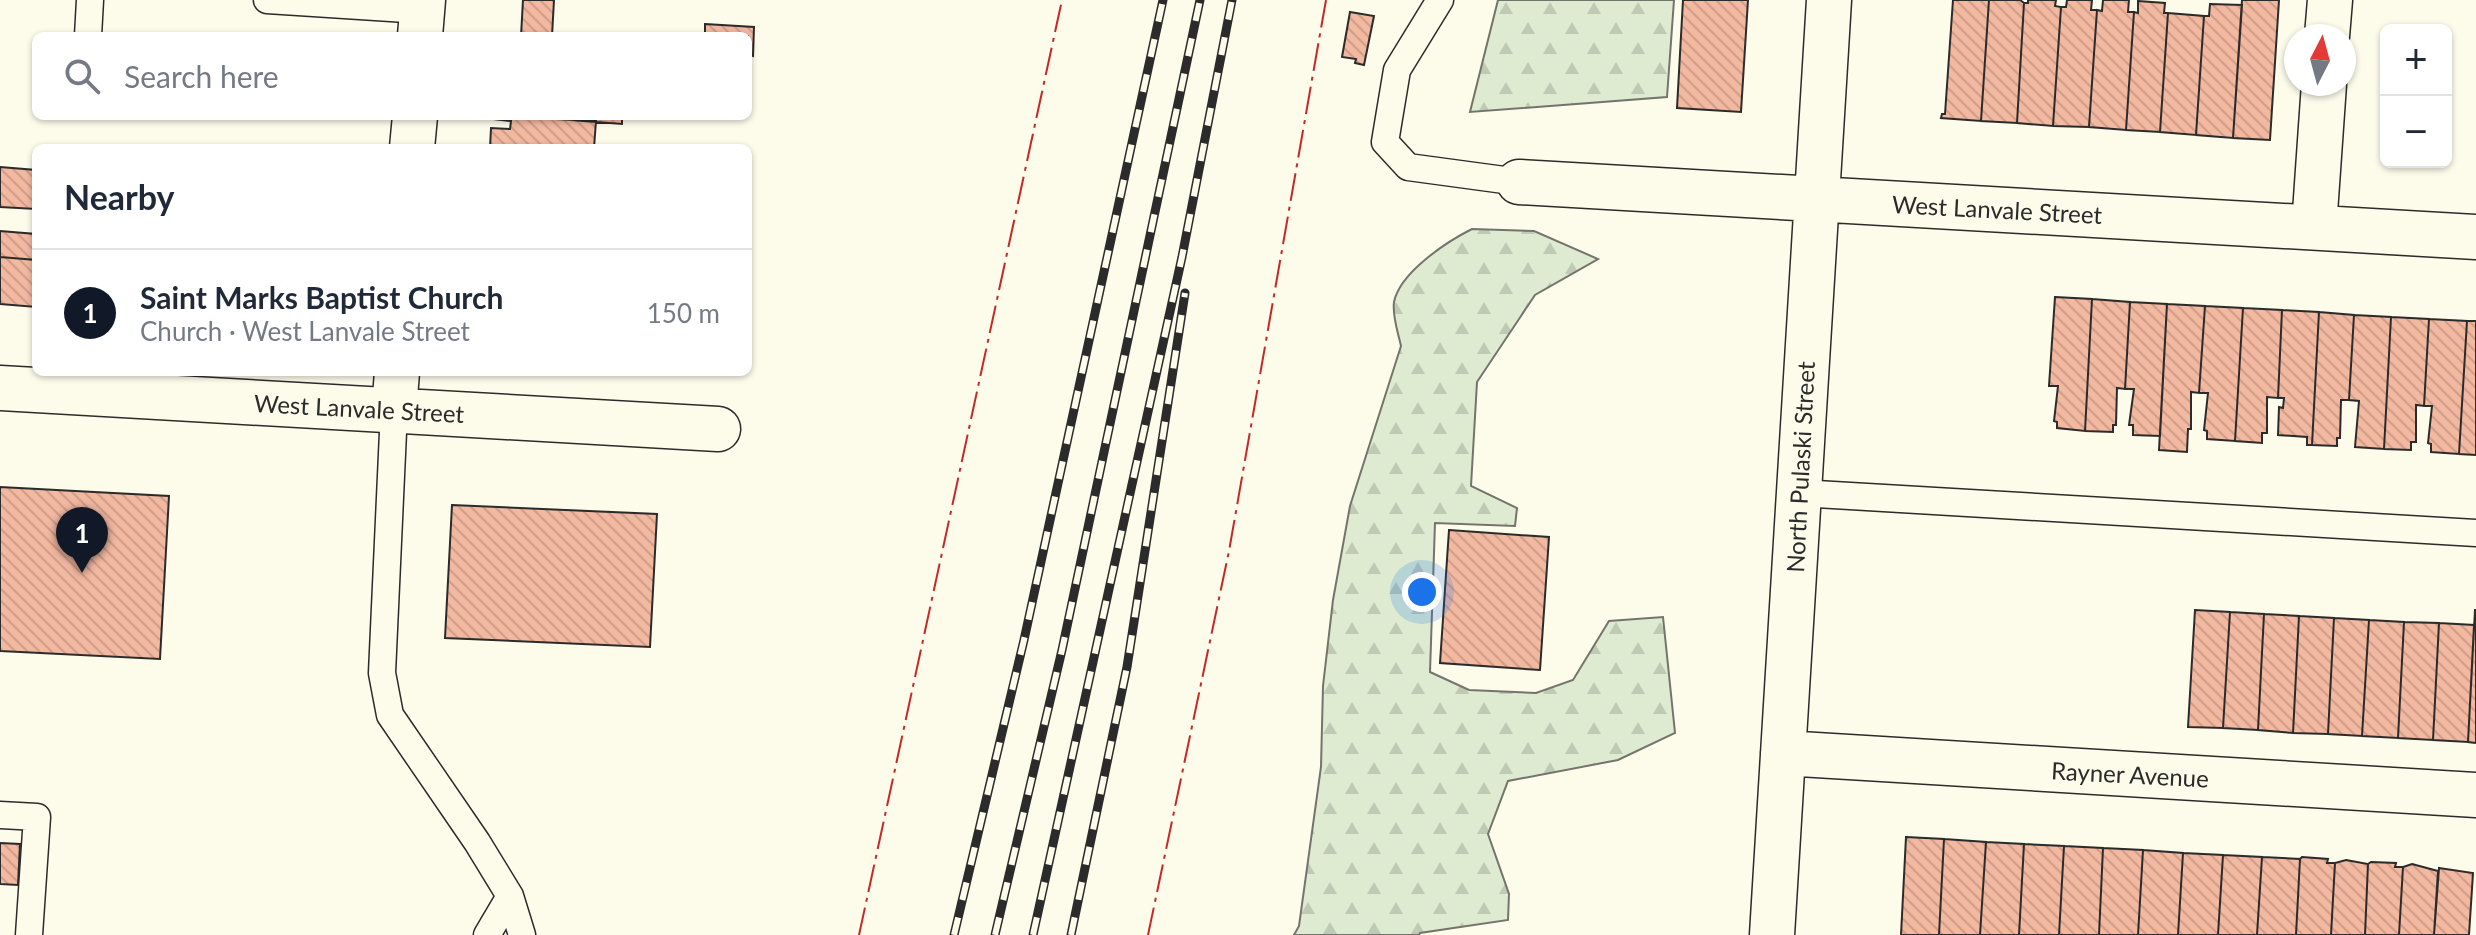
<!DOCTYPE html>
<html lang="en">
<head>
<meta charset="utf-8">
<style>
  body { margin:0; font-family:Lato,sans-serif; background:#f6f6f7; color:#1f2937 }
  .controls { position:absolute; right:24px; top:24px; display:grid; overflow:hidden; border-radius:12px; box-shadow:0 2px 6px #0004 }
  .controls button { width:72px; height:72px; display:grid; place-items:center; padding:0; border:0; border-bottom:2px solid #e0e1e3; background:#fff; color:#1f2937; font:40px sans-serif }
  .compass { position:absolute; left:2284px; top:24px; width:72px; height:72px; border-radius:50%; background:#fff; box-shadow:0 2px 6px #0004; rotate:6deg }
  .you { position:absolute; left:1422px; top:592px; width:28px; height:28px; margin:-20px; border:6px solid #fff; border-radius:50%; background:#1a73e8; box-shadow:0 0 0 12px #1a73e833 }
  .badge { display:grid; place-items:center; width:52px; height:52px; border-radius:50%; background:#111827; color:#fff; font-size:26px; font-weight:700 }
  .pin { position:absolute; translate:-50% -66px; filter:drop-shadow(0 2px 4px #0008) }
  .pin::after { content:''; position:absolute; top:42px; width:28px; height:24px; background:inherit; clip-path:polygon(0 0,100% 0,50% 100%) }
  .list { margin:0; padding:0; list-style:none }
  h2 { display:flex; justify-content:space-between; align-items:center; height:104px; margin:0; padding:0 32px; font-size:34px }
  h2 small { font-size:26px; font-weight:400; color:#747a83 }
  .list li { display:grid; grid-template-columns:52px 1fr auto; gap:24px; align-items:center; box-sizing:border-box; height:128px; padding:0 32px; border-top:2px solid #e0e1e3 }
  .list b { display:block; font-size:30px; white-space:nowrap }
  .list p { margin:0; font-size:26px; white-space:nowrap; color:#747a83 }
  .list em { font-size:26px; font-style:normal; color:#747a83 }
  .icon { flex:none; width:44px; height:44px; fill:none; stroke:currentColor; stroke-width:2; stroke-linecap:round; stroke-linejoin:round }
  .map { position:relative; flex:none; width:2476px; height:935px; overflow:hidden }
  .search { position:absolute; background:#fff; box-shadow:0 2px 6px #0004; left:32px; top:32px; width:720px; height:88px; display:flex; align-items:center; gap:20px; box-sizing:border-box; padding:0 28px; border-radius:12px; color:#747a83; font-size:30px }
  .panel { position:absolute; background:#fff; box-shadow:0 2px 6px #0004; left:32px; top:144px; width:720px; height:232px; border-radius:12px }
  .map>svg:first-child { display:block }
  .forest { fill:url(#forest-firs); stroke:#74746e; stroke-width:2 }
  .building { fill:url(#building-back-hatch); stroke:#2b2b2b; stroke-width:2 }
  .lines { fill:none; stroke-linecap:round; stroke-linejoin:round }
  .lane-casing { stroke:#2b2b2b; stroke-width:29 }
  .street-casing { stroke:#2b2b2b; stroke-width:47 }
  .lane { stroke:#fdfbea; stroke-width:26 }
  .street { stroke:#fdfbea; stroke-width:44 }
  .rail-casing { stroke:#2b2b2b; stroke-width:9 }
  .rail { stroke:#fdfbea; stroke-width:6; stroke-dasharray:18; stroke-linecap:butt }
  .power { stroke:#c62828; stroke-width:2; stroke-dasharray:28 6 4 6; stroke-linecap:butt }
  .labels { text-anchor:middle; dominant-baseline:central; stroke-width:6; stroke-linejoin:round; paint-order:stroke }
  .street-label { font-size:24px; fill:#2b2b2b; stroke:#fdfbea }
</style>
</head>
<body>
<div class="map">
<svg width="2476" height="935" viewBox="0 0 2476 935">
  <defs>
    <pattern id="forest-firs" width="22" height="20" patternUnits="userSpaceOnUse" patternTransform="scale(2)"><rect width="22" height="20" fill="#deebd1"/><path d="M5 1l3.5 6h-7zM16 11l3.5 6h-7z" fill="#bfcab4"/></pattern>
    <pattern id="building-back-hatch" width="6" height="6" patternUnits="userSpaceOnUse" patternTransform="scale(2)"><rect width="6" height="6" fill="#f2b8a0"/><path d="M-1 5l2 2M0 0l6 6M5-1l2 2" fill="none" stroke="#d09e8a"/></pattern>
  </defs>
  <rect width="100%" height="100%" fill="#fdfbea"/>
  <path class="forest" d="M 1498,0 L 1674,0 L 1667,97 L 1470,112 Z
    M 1472,229 L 1534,231 L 1598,259 L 1535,295 L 1477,382 L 1471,486 L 1517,508 L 1515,526 L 1435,523 L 1430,672 L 1469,690 L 1536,693 L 1573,680 L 1609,621 L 1663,617 L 1675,733 L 1618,760 L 1508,781 L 1488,834 L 1509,894 L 1508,920 L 1420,933 L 1419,935 L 1294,935 L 1299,926 L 1321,767 L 1323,686 L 1333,600 L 1350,506 L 1401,346 C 1398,332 1392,316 1394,302 C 1400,272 1448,241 1472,229 Z"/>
  <path class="building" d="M 523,0 L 554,0 L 552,36 L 521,36 Z
    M 1683,0 L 1748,0 L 1741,112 L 1677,108 Z
    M 1953,0 L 1989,0 L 1981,121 L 1941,118 L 1942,114 L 1945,114 Z
    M 1989,0 L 2020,0 L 2024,3 L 2017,123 L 1981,121 Z
    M 2028,0 L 2056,0 L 2055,6 L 2061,7 L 2053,126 L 2017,123 L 2024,3 L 2028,3 Z
    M 2067,0 L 2092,0 L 2091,10 L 2097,10 L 2089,127 L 2053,126 L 2061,7 L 2066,7 Z
    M 2103,0 L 2129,0 L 2128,12 L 2134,12 L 2126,130 L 2089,127 L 2097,10 L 2102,11 Z
    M 2242,0 L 2279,0 L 2270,140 L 2233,138 Z
    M 2138,1 L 2165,3 L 2164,13 L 2168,13 L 2160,132 L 2126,130 L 2134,12 L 2138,13 Z
    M 2210,4 L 2242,5 L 2233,138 L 2196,135 L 2204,16 L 2209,16 Z
    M 1350,12 L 1374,16 L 1364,65 L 1355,63 L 1356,59 L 1342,57 Z
    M 2168,13 L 2204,16 L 2196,135 L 2160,132 Z
    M 705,24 L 754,27 L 753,56 L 748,55 L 748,36 L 705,36 Z
    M 493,116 L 596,121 L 594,148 L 490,148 L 491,128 L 510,129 L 511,121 L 492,119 Z
    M 518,116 L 622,116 L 622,124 Z
    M 0,167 L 36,170 L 36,209 L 0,207 Z
    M 0,231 L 36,234 L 36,260 L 0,257 Z
    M 0,257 L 36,260 L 36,307 L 0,304 Z
    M 2055,297 L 2092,299 L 2085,431 L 2057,428 L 2057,422 L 2054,421 L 2058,386 L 2049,386 Z
    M 2092,299 L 2130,302 L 2125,389 L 2117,388 L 2116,425 L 2113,425 L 2113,432 L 2085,431 Z
    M 2130,302 L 2167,304 L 2160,436 L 2133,435 L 2133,425 L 2129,425 L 2134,389 L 2125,389 Z
    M 2167,304 L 2205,306 L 2199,393 L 2191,392 L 2191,429 L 2188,429 L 2187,452 L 2159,450 Z
    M 2205,306 L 2243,308 L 2235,441 L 2207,439 L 2207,431 L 2204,430 L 2208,393 L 2199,393 Z
    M 2243,308 L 2282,310 L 2278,398 L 2267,397 L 2267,433 L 2262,433 L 2262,443 L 2235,441 Z
    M 2282,310 L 2319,312 L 2312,445 L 2307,445 L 2307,437 L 2278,435 L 2279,407 L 2283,408 L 2284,398 L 2278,398 Z
    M 2319,312 L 2354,315 L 2349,400 L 2341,400 L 2340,438 L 2337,438 L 2337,446 L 2312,445 Z
    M 2354,315 L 2391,317 L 2384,449 L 2355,447 L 2359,401 L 2349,400 Z
    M 2391,317 L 2429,319 L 2424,406 L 2416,405 L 2416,442 L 2411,442 L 2411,450 L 2384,449 Z
    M 2429,319 L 2467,321 L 2459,454 L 2431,452 L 2431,444 L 2428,443 L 2432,406 L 2424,406 Z
    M 2467,321 L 2476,321 L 2476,455 L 2459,454 Z
    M 0,487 L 169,496 L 160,659 L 0,651 Z
    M 452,505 L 657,514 L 650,647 L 445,638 Z
    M 1449,530 L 1549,537 L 1540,670 L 1440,663 Z
    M 2195,610 L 2230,612 L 2223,728 L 2188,727 Z
    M 2475,610 L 2476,610 L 2476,743 L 2468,742 Z
    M 2230,612 L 2264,614 L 2258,730 L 2223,728 Z
    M 2264,614 L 2299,616 L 2293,733 L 2258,730 Z
    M 2299,616 L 2334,618 L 2328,734 L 2293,733 Z
    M 2334,618 L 2369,620 L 2362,736 L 2328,734 Z
    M 2369,620 L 2404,622 L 2398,738 L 2362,736 Z
    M 2404,622 L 2439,623 L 2433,740 L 2398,738 Z
    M 2439,623 L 2474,625 L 2468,742 L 2433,740 Z
    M 1906,837 L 1944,839 L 1939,935 L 1901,935 Z
    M 1944,839 L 1986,842 L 1980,935 L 1939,935 Z
    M 1986,842 L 2024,844 L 2019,935 L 1980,935 Z
    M 0,843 L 20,844 L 18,885 L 0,884 Z
    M 2024,844 L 2064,846 L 2059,935 L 2019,935 Z
    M 2064,846 L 2103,848 L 2099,935 L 2059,935 Z
    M 2103,848 L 2143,850 L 2138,935 L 2099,935 Z
    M 2143,850 L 2183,853 L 2178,935 L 2138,935 Z
    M 2183,853 L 2223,855 L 2218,935 L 2178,935 Z
    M 2223,855 L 2262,857 L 2257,935 L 2218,935 Z
    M 2262,857 L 2300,859 L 2296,935 L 2257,935 Z
    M 2302,857 L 2328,859 L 2327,863 L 2335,863 L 2331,935 L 2296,935 L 2300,859 Z
    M 2346,860 L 2368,864 L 2365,935 L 2331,935 L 2335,863 Z
    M 2371,862 L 2396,863 L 2395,867 L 2403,867 L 2399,935 L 2365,935 L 2368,864 Z
    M 2412,864 L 2438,871 L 2434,935 L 2399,935 L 2403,867 Z
    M 2439,868 L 2473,873 L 2469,935 L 2434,935 Z"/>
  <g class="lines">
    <g class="lane-casing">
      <path id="lane" d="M 267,0 L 422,10
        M 1440,0 L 1397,70 L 1385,142 L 1408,167 L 1519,182
        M 88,36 L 90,0
        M 394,410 L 382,673 L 390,715 L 477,842 L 510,896 L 522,935
        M 1799,493 L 2476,533
        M 0,815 L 37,817 L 29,935
        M 487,935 L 510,896"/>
    </g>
    <g class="street-casing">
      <path id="street" d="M 420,36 L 423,0
        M 2327,36 L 2330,0
        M 412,148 L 415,116
        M 1519,182 L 2476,237
        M 2314,227 L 2324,84
        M 0,388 L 718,429
        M 394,410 L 397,372
        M 1783,753 L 2476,795
        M 1772,935 L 1829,0"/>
    </g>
    <use href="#lane" class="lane"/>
    <use href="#street" class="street"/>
    <g class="rail-casing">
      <path id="rail" d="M 954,935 L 1024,640 L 1163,0
        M 995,935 L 1062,650 L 1200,0
        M 1033,935 L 1182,257 L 1232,0
        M 1071,935 L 1127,667 L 1185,293"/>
    </g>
    <use href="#rail" class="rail"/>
    <path class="power" d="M 859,935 L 1062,0
      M 1148,935 L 1229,551 L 1326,0"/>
  </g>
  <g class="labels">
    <g class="street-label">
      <text transform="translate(1997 209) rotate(3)">West Lanvale Street</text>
      <text transform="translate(359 408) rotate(3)">West Lanvale Street</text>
      <text transform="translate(1800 467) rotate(-87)">North Pulaski Street</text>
      <text transform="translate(2130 774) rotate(3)">Rayner Avenue</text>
    </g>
  </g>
</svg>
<div class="controls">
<button>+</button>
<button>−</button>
</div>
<svg class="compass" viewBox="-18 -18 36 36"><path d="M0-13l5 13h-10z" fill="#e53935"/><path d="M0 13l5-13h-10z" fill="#747a83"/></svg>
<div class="you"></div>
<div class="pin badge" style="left:82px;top:573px">1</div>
<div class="search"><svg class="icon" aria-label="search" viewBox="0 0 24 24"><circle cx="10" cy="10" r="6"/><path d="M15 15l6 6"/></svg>Search here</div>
<section class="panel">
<h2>Nearby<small></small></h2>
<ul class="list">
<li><span class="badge">1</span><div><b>Saint Marks Baptist Church</b><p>Church · West Lanvale Street</p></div><em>150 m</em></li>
</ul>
</section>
</div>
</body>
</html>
